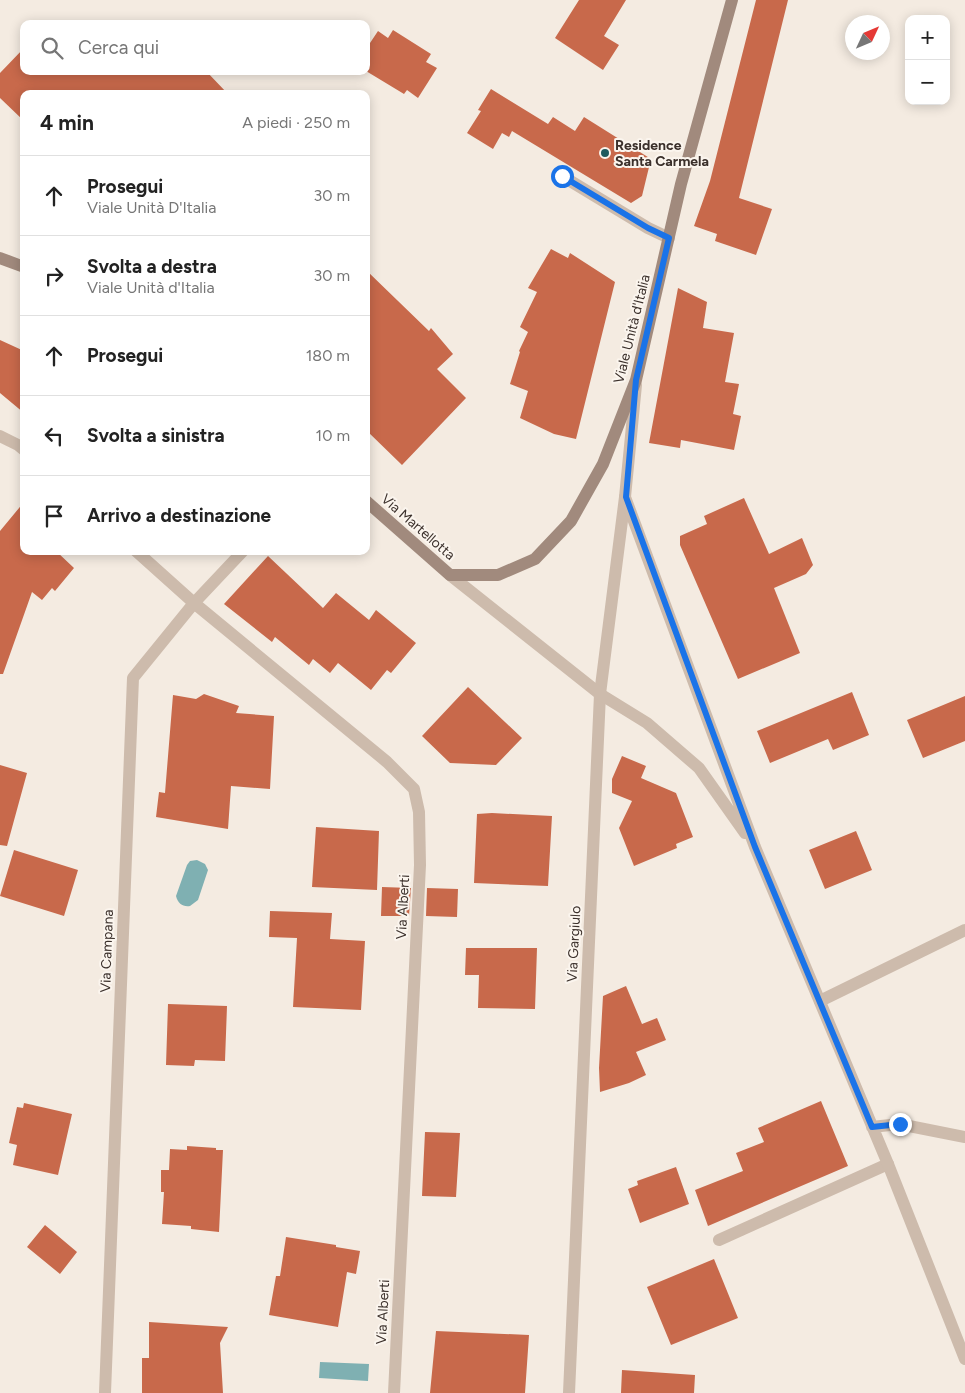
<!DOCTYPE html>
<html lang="it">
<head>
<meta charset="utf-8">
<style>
  body { margin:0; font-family:Figtree,sans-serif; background:#f2f2f2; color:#222 }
  .controls { position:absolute; right:15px; top:15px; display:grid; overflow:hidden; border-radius:10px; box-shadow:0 2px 12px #0003 }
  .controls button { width:45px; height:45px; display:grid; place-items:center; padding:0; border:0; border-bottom:1px solid #e0e0e0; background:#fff; color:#222; font:25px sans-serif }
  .compass { position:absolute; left:845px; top:15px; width:45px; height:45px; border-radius:50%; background:#fff; box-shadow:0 2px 12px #0003; rotate:46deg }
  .stop { position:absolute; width:15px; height:15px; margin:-11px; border:4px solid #1a73e8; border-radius:50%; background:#fff }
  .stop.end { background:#1a73e8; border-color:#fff; box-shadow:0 1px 5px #0008 }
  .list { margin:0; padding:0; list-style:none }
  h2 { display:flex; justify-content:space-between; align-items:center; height:65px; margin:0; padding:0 20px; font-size:21px }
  h2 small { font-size:16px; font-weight:400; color:#767676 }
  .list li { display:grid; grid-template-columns:32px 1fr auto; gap:15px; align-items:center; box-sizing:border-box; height:80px; padding:0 20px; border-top:1px solid #e0e0e0 }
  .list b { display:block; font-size:19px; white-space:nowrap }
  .list p { margin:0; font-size:16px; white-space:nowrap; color:#767676 }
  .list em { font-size:16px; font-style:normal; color:#767676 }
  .icon { flex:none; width:28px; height:28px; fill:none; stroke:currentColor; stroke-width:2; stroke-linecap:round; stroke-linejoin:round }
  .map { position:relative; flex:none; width:965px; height:1393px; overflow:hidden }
  .search { position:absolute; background:#fff; box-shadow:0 2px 12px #0003; left:20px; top:20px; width:350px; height:55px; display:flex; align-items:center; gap:12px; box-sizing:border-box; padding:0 18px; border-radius:10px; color:#767676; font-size:19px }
  .panel { position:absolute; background:#fff; box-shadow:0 2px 12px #0003; left:20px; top:90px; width:350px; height:465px; border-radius:10px }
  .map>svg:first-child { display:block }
  .water { fill:#7fb0b2 }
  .building { fill:#c8694b }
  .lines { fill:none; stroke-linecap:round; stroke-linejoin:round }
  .service { stroke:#cdbbac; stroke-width:12 }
  .minor { stroke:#cdbbac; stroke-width:12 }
  .tertiary { stroke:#cdbbac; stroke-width:12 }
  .secondary { stroke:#a18a7d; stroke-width:12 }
  .route { stroke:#1a73e8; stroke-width:6 }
  .poi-dot { fill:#1f5a5e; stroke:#fbf5ee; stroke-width:2 }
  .labels { text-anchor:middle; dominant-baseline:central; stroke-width:4; stroke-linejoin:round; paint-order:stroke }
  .poi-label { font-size:14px; font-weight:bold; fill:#3b302b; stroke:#fbf5ee; text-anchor:start }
  .street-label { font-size:14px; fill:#3b302b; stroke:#fbf5ee }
</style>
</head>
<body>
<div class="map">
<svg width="965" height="1393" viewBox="0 0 965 1393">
  <rect width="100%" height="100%" fill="#f4ebe1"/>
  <path class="water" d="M 197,860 L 205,864 L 208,870 L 198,900 L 190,906 C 183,907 178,904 176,896 L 187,865 L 190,861 Z
    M 320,1362 L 369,1364 L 368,1381 L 319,1378 Z"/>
  <path class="building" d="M 579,0 L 626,0 L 604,36 L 619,45 L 603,70 L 555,38 Z
    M 756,0 L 788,0 L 739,198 L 772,209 L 756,255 L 715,241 L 717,234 L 694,226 L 710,181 Z
    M 393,30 L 431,54 L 426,62 L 437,68 L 418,98 L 407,90 L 404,94 L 366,71 L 366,49 L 378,31 L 388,38 Z
    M 24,48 L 24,71 L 206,71 L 228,94 L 24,94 L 24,121 L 0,98 L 0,73 Z
    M 491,89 L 548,124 L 553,117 L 575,131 L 584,117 L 651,159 L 642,196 L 631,203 L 512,131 L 509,137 L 502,133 L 493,149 L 467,133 L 481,111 L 478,110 Z
    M 551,249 L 568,258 L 570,253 L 615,282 L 576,439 L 554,434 L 520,418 L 528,391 L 510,384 L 520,352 L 519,351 L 528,332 L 520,327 L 537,292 L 528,288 Z
    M 366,270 L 429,331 L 431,328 L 453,354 L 437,369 L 466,398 L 402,465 L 366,430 Z
    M 678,288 L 707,302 L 703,328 L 734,333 L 725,382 L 739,384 L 733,414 L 741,416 L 734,450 L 681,440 L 680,448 L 649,443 Z
    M 0,340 L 24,351 L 24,413 L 0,393 Z
    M 744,498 L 769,554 L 802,538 L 813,565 L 806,574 L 774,588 L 800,653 L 738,679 L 680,545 L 680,536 L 707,524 L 704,516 Z
    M 24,502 L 24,551 L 56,551 L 74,568 L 55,591 L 52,588 L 42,600 L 32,592 L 3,674 L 0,674 L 0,531 Z
    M 268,556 L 323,608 L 336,593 L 369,620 L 376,610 L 416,643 L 391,673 L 387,670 L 371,690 L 338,663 L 330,673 L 313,659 L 309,665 L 275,637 L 272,642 L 224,604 Z
    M 468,687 L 522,738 L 496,765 L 450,763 L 422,736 Z
    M 852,692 L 869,735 L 833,750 L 828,739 L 770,763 L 757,731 Z
    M 204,694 L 239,706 L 236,713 L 274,716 L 270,789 L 231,786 L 228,829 L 156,817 L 159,792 L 165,793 L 173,695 L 196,699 Z
    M 965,696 L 965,741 L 923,758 L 907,720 Z
    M 622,756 L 646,766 L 641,778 L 676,793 L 693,837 L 676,844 L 677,848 L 634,866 L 619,828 L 632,801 L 612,793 L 612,779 Z
    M 0,765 L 27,773 L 7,846 L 0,845 Z
    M 492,813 L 552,816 L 548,886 L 474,883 L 477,814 Z
    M 316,827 L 379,831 L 377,890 L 312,887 Z
    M 856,831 L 872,870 L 825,889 L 809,850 Z
    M 14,850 L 78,870 L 64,916 L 0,896 Z
    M 382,887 L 411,888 L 409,916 L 381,916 Z
    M 427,888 L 458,889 L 457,917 L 426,916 Z
    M 270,911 L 332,913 L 330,939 L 365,941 L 361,1010 L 293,1007 L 297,938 L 269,937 Z
    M 466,948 L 537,948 L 535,1009 L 478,1008 L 479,975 L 465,975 Z
    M 626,986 L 642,1024 L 657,1018 L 666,1040 L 636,1052 L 646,1075 L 629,1083 L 600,1092 L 599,1068 L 603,996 Z
    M 168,1004 L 227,1006 L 225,1061 L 195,1060 L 194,1066 L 166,1065 Z
    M 821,1101 L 848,1166 L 708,1226 L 695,1190 L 743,1171 L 736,1153 L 764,1142 L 758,1128 Z
    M 24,1103 L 72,1114 L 58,1175 L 13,1165 L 17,1145 L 9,1143 L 17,1107 L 23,1108 Z
    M 425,1132 L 460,1133 L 456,1197 L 422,1196 Z
    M 187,1146 L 216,1148 L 216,1150 L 223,1150 L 219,1232 L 191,1229 L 191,1226 L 162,1224 L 164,1192 L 161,1192 L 161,1170 L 169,1170 L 170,1149 L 187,1150 Z
    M 676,1167 L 689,1204 L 640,1223 L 628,1189 L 638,1185 L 637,1181 Z
    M 45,1225 L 77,1252 L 60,1274 L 27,1247 Z
    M 286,1237 L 336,1245 L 336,1247 L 360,1251 L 356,1274 L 347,1272 L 338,1327 L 269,1315 L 276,1276 L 280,1276 Z
    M 714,1259 L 738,1318 L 671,1345 L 647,1287 Z
    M 149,1322 L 228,1327 L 220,1343 L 223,1393 L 142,1393 L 142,1358 L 149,1358 Z
    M 436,1331 L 529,1335 L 525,1393 L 430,1393 Z
    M 622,1370 L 695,1375 L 694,1393 L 621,1393 Z"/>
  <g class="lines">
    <path class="service" d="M 562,176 L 648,228 L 669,238"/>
    <path class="minor" d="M 0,436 L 18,445 L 24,450
      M 136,551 L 194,603 L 387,762 L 414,789 L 419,812 L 420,865 L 394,1393
      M 820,1001 L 965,930
      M 719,1240 L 888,1164
      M 105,1393 L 133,678 L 194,603 L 243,551
      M 569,1393 L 600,694 L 625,497"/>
    <path class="tertiary" d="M 636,385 L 625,497 L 755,847 L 888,1164 L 965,1359
      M 450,575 L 600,694 L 647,723 L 699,768 L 745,833
      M 872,1127 L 899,1124 L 965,1137"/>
    <path class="secondary" d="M 0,258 L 24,267
      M 366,501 L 450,575 L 498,575 L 535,559 L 571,521 L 603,464 L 636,380 L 681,184 L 732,0"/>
  </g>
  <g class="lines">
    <path class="route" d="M 562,176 L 648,228 L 669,238 L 636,380 L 626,497 L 755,847 L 872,1127 L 900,1124"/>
  </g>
  <circle class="poi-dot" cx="605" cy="153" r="5"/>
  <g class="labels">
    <g class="poi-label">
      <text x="615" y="145">Residence<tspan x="615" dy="16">Santa Carmela</tspan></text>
    </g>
    <g class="street-label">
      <text transform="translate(632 329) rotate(-76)">Viale Unità d'Italia</text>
      <text transform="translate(418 527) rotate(41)">Via Martellotta</text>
      <text transform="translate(403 907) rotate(-87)">Via Alberti</text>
      <text transform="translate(574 944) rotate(-87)">Via Gargiulo</text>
      <text transform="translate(107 951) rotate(-88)">Via Campana</text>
      <text transform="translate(383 1312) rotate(-87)">Via Alberti</text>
    </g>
  </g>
</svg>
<div class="controls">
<button>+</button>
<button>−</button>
</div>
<svg class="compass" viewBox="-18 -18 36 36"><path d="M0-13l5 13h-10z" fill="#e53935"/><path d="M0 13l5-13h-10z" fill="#767676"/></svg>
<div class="stop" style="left:562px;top:176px"></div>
<div class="stop end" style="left:900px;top:1124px"></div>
<div class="search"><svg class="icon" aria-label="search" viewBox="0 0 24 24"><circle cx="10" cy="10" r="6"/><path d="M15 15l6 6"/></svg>Cerca qui</div>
<section class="panel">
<h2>4 min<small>A piedi · 250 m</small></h2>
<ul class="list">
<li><svg class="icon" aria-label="ahead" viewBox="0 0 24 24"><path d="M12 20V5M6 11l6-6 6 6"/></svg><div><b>Prosegui</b><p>Viale Unità D'Italia</p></div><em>30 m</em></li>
<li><svg class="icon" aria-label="right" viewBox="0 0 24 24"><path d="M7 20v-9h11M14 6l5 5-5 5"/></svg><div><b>Svolta a destra</b><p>Viale Unità d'Italia</p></div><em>30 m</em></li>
<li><svg class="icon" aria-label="ahead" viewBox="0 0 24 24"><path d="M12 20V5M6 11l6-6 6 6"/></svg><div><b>Prosegui</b></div><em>180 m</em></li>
<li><svg class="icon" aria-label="left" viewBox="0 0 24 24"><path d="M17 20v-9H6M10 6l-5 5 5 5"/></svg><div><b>Svolta a sinistra</b></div><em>10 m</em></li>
<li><svg class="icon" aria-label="arrive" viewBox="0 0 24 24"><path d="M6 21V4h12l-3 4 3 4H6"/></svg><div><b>Arrivo a destinazione</b></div></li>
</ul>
</section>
</div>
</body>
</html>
